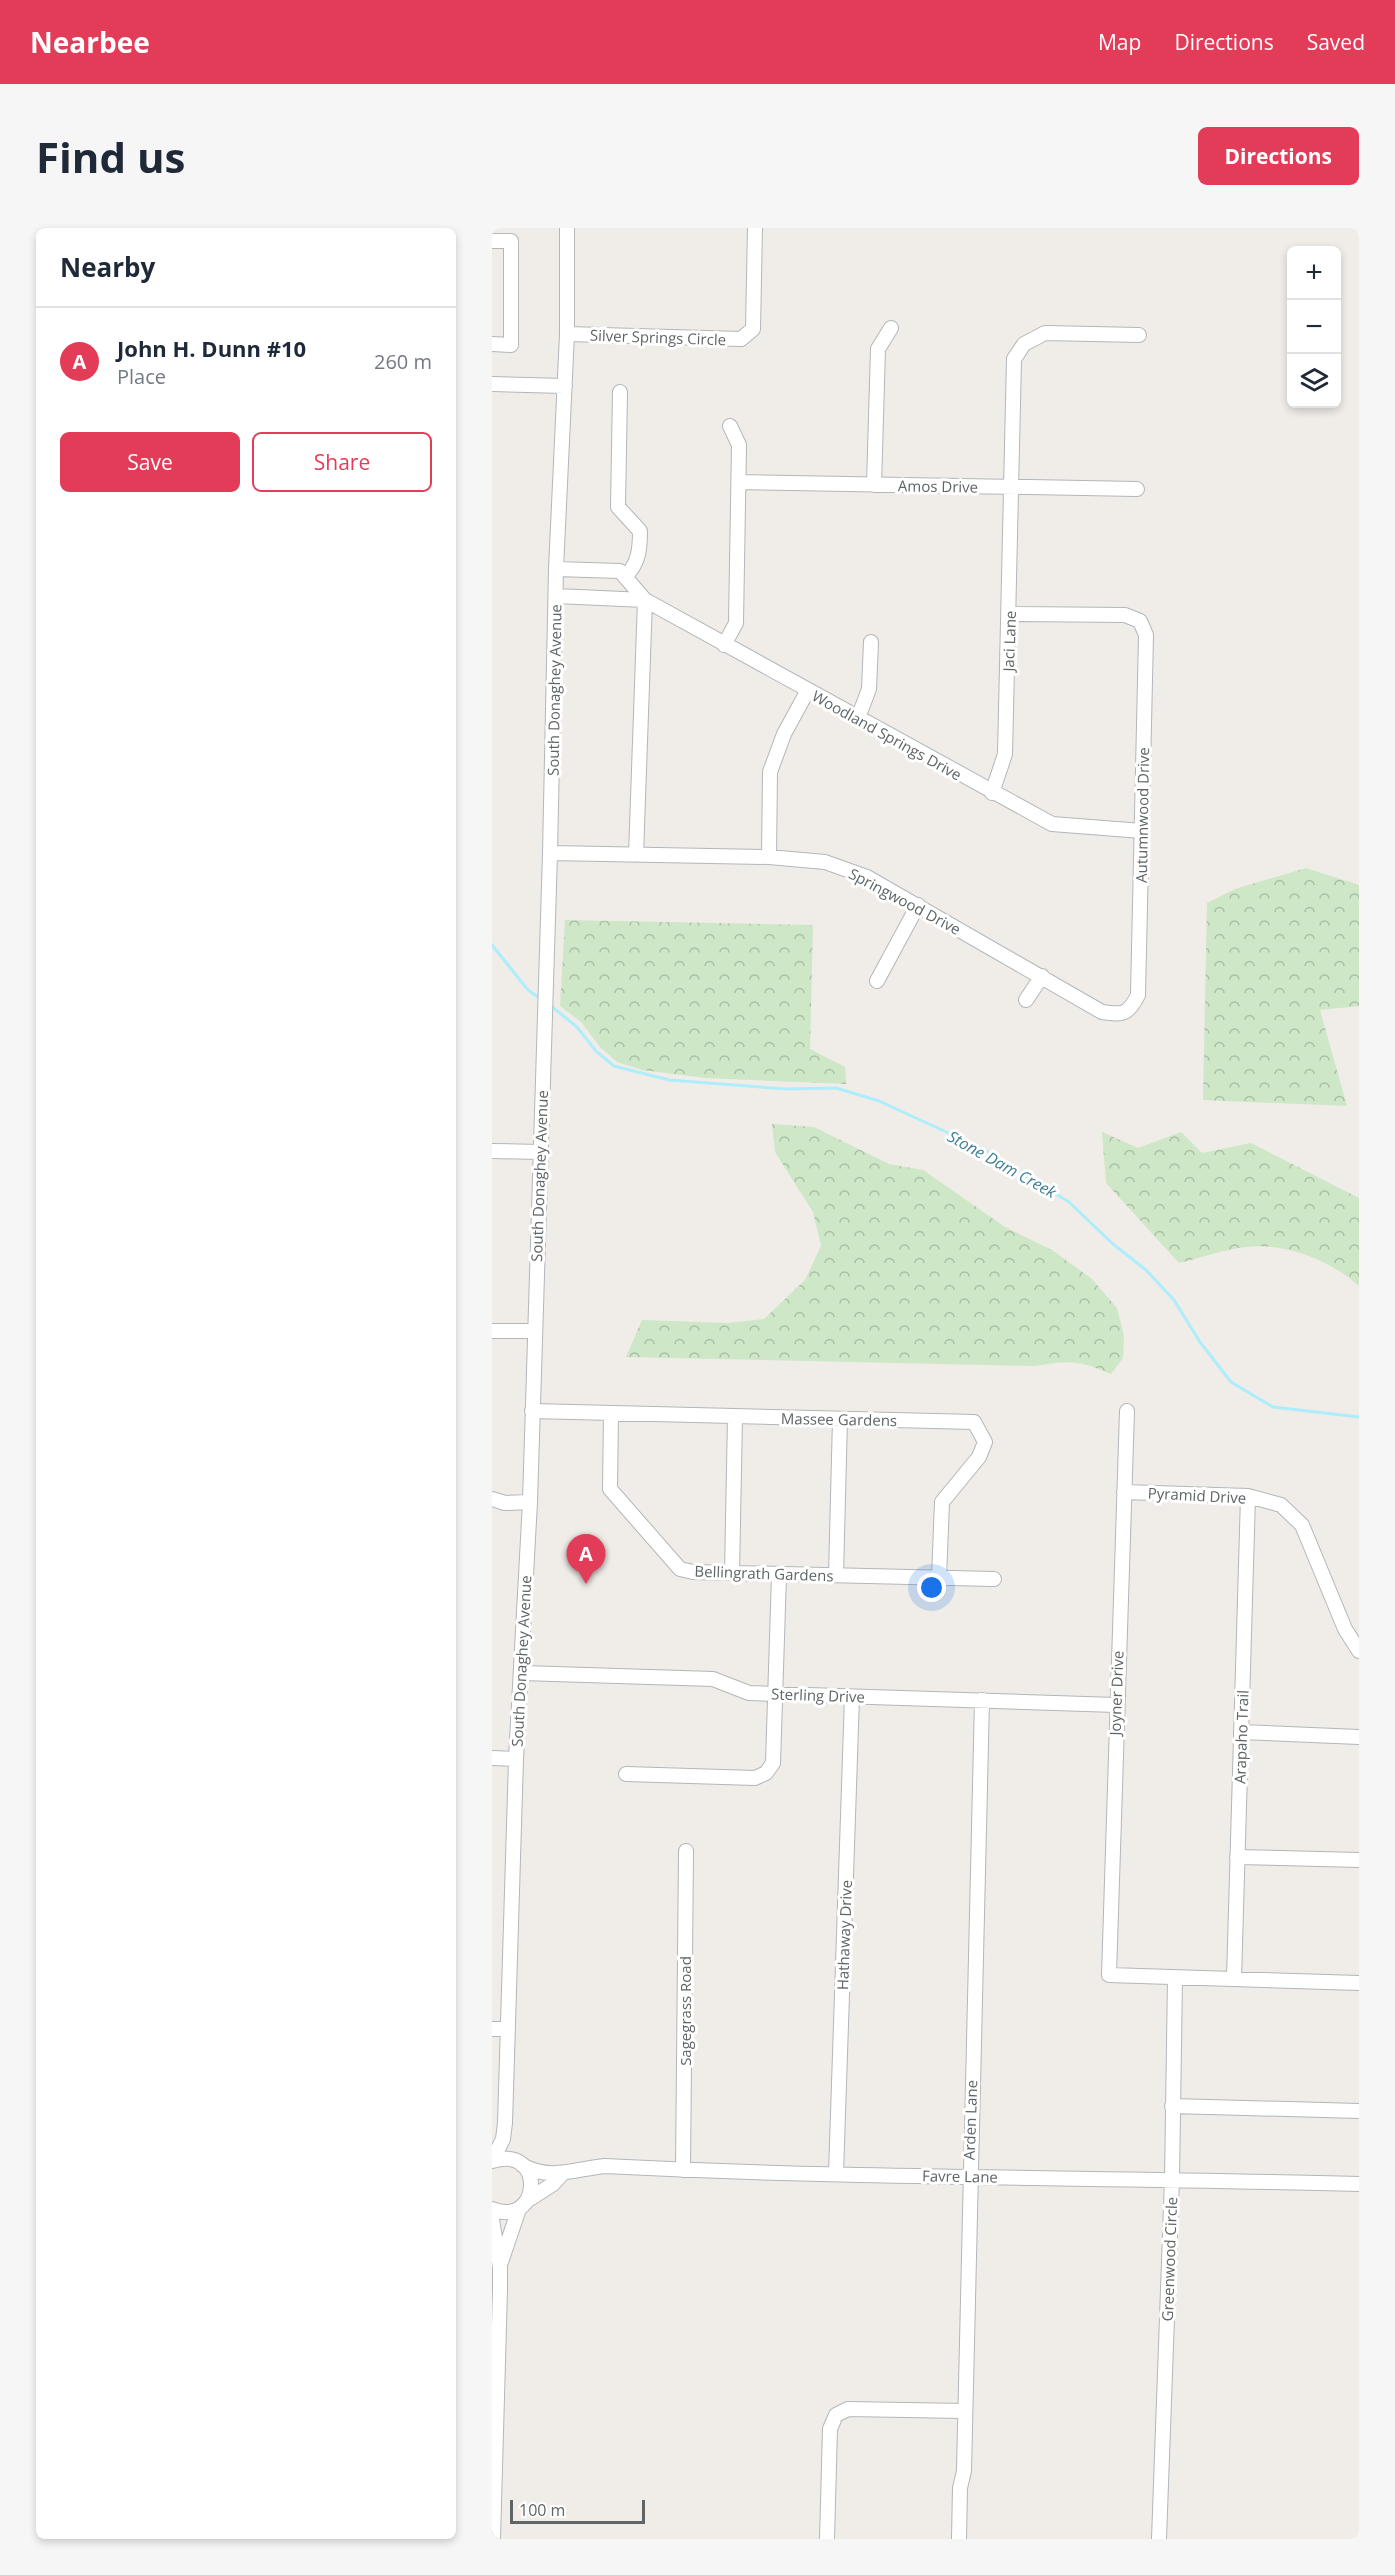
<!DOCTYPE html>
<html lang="en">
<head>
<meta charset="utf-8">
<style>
  body { margin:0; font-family:"Open Sans",sans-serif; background:#f6f6f7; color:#1f2937 }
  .controls { position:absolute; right:18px; top:18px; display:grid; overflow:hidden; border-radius:9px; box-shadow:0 3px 9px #0003 }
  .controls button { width:54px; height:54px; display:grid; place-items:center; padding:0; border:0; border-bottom:2px solid #e0e1e3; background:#fff; color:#1f2937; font:30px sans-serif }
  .scale { position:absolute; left:18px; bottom:15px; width:135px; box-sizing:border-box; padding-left:6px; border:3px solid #5f6567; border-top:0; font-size:16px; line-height:21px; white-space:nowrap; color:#5f6567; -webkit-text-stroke:4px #fff; paint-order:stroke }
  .you { position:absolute; left:440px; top:1360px; width:21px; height:21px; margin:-15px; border:4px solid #fff; border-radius:50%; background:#1a73e8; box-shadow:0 0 0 9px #1a73e833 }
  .badge { display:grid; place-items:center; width:39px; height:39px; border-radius:50%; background:#e33c59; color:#fff; font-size:20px; font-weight:700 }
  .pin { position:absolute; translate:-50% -50px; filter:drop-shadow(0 2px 3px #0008) }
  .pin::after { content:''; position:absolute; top:32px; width:21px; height:18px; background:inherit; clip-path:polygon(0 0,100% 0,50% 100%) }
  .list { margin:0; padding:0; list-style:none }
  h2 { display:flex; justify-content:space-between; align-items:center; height:78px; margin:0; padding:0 24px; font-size:26px }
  h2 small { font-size:20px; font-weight:400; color:#747a83 }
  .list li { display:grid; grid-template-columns:39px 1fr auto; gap:18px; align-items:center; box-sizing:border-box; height:108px; padding:0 24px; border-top:2px solid #e0e1e3 }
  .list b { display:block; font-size:22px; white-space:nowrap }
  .list p { margin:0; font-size:20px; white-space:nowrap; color:#747a83 }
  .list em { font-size:20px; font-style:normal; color:#747a83 }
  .actions { display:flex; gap:12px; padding:18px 24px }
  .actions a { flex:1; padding:14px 0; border:2px solid #e33c59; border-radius:9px; text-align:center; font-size:21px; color:#e33c59 }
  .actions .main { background:#e33c59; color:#fff }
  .icon { flex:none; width:33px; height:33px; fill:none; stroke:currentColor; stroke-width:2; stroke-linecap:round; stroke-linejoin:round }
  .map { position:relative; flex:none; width:867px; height:2311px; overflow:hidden; border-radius:9px }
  header { display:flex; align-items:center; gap:36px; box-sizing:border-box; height:84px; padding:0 30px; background:#e33c59; color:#fff }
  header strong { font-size:28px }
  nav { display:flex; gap:33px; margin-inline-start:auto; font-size:21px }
  .intro { display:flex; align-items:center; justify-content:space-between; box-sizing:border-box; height:144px; padding:0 36px }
  h1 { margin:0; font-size:42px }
  .button { padding:15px 27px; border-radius:9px; background:#e33c59; color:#fff; font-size:21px; font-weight:700 }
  main { display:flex; gap:36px; padding:0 36px }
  aside { flex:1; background:#fff; border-radius:9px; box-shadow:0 3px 9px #0003 }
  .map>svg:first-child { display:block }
  .forest { fill:url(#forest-crowns) }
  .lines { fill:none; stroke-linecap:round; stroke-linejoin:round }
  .stream { stroke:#adedfc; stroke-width:3 }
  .minor-casing { stroke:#b3b7b9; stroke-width:16 }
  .minor { stroke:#fff; stroke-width:14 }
  .labels { text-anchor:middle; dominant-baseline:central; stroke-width:6; stroke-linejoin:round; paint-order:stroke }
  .street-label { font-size:15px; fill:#5f6567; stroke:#fff }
  .water-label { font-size:16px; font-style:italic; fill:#3f7e94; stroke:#fff }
</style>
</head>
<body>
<header>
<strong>Nearbee</strong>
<nav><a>Map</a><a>Directions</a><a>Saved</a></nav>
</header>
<div class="intro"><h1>Find us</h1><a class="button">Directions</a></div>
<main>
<aside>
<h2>Nearby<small></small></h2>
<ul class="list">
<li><span class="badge">A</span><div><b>John H. Dunn #10</b><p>Place</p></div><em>260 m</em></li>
</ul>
<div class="actions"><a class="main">Save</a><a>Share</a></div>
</aside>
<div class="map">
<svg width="867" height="2311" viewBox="0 0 867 2311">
  <defs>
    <pattern id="forest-crowns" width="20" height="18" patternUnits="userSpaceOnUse" patternTransform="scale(1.5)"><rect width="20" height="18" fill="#cee7c6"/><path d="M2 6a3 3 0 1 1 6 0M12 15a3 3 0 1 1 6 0" fill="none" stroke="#aabfa5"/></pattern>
  </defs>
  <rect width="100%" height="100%" fill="#f0ece8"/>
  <path class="forest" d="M 814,640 L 867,657 L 867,778 L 828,782 L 855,878 L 711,872 L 715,675 L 743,661 Z
    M 73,692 L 321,697 L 318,821 L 353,839 L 354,856 L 214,850 L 150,842 L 125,834 L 108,819 L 89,794 L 68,778 Z
    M 280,896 L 322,899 L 397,936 L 431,942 L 513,999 L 560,1022 L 600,1051 L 625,1080 L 632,1108 L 631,1130 L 619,1146 C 587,1132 578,1132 543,1138 L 134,1129 L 150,1092 L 236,1095 L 272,1091 L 313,1052 L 329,1018 L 321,984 L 283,924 Z
    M 610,904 L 646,920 L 689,904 L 710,925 L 759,915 L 867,970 L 867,1058 C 839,1033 794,1014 755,1019 C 732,1021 709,1030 687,1035 L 614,955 Z"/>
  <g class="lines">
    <path class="stream" d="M 0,717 L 36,762 L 49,771
      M 59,778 L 85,799 L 104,823 L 122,838 L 177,852 L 294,861 L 344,860 L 387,873 L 489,920 L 577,974 L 621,1016 L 654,1042 L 682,1072 L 708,1114 L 739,1154 L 781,1179 L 867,1189"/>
    <g class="minor-casing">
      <path id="minor" d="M 0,13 L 19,13 L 19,117 L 0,116
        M 75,106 L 249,111 L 261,101 L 263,0
        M 0,156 L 73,158
        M 128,164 L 126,279 L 148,303 C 148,321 147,335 133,349
        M 247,254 L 645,261
        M 382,257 L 386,121 L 399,100
        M 64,341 L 128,343 L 153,372 L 560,596 L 650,603
        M 64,368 L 153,372
        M 232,417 L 244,395 L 247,217 L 238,198
        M 366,490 L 377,461 L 379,414
        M 500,565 L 513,526 L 522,131 L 532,116 L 553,105 L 647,107
        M 58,625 L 277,629 L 333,634 L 375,649 L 610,784 C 631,787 636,787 646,767 L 654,407 L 648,393 L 633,387 L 518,386
        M 144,627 L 153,372
        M 277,629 L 278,544 L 292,506 L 316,462
        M 385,753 L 426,677
        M 534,772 L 550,748
        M 0,923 L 48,924
        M 0,1103 L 42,1103
        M 40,1183 L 482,1194 L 493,1214 L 487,1229 L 450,1274 L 447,1350
        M 635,1183 L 617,1747 L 867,1755
        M 119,1186 L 118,1261 L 188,1341 L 201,1344 L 502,1351
        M 632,1264 L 756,1268 L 789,1277 L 810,1297 L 853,1401 L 867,1423
        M 0,1271 L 13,1275 L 38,1274
        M 240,1345 L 243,1189
        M 344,1347 L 348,1191
        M 30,1445 L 221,1451 L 257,1465 L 624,1477
        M 749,1504 L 867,1509
        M 0,1530 L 24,1531
        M 134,1546 L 263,1550 L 274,1545 L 281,1535 L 287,1347
        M 745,1629 L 867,1632
        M 742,1751 L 756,1268
        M 0,1801 L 16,1801
        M 680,1878 L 867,1883
        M 0,1933 L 11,1911 L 13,1895 L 24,1531 L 38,1274 L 58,625 L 64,341 L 75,106 L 75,0
        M 0,1933 C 55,1916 49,2001 0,1981
        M 30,1937 C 58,1953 83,1941 113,1938 C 364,1951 616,1949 867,1956
        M 191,1942 L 194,1623
        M 344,1945 L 360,1469
        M 36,1972 L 61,1956 L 70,1946
        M 0,1992 L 8,2039 L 8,2062 L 1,2311
        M 9,2034 L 27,1981
        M 335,2311 L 338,2201 L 344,2187 L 356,2181 L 472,2183
        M 467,2311 L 468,2260 L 472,2243 L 490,1472
        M 667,2311 L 680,1951 L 683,1750"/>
    </g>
    <use href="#minor" class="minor"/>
  </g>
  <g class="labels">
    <g class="street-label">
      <text transform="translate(166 109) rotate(2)">Silver Springs Circle</text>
      <text transform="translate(446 258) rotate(1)">Amos Drive</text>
      <text transform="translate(517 413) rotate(-88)">Jaci Lane</text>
      <text transform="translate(62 462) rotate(-89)">South Donaghey Avenue</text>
      <text transform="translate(395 507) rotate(29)">Woodland Springs Drive</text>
      <text transform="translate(650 587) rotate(-89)">Autumnwood Drive</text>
      <text transform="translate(413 673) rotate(28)">Springwood Drive</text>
      <text transform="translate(47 948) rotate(-88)">South Donaghey Avenue</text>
      <text transform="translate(347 1191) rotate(1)">Massee Gardens</text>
      <text transform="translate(705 1267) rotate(3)">Pyramid Drive</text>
      <text transform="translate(272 1345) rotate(2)">Bellingrath Gardens</text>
      <text transform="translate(29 1433) rotate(-87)">South Donaghey Avenue</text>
      <text transform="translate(624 1465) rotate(-88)">Joyner Drive</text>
      <text transform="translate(326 1467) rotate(2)">Sterling Drive</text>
      <text transform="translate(749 1509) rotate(-88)">Arapaho Trail</text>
      <text transform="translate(352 1707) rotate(-88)">Hathaway Drive</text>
      <text transform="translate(193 1783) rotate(-90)">Sagegrass Road</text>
      <text transform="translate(478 1892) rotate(-88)">Arden Lane</text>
      <text transform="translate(468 1948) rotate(1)">Favre Lane</text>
      <text transform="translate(677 2031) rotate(-88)">Greenwood Circle</text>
    </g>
    <g class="water-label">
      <text transform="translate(510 936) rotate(29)">Stone Dam Creek</text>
    </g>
  </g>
</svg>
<div class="controls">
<button>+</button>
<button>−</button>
<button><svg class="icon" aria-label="layers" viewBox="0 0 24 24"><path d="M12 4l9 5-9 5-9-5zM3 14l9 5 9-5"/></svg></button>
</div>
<div class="scale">100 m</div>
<div class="you"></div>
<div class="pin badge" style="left:94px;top:1356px">A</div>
</div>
</main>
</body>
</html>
